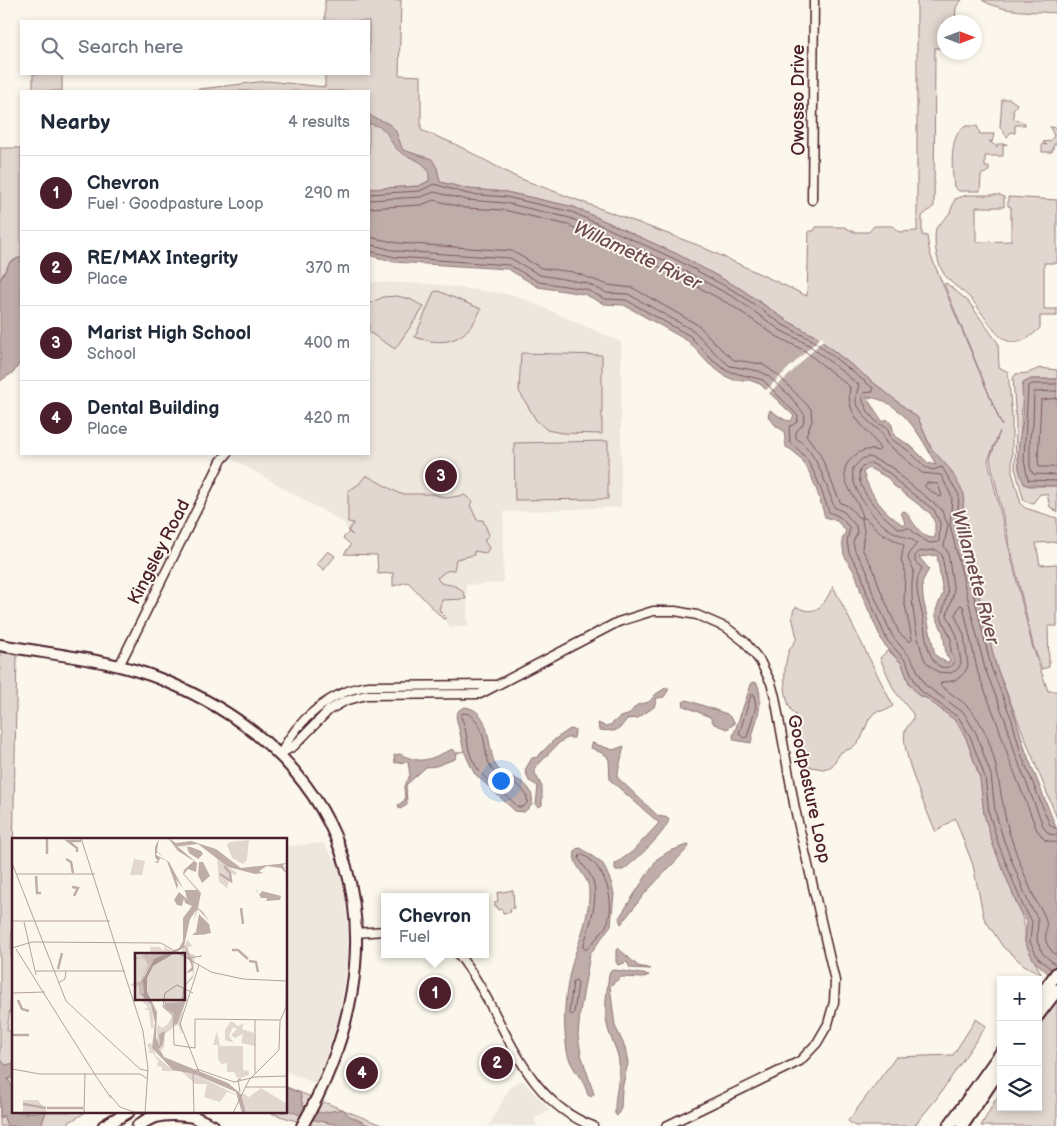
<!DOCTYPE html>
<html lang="en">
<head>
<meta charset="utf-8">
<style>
  body { margin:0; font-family:"Balsamiq Sans",sans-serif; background:#f6f6f7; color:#1f2937 }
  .controls { position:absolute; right:15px; bottom:15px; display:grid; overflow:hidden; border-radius:0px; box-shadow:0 2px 8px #0003 }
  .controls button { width:45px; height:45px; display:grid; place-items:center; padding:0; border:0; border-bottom:1px solid #e0e1e3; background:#fff; color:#1f2937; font:25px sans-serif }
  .compass { position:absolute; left:937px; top:15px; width:45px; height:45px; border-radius:50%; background:#fff; box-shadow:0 2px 8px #0003; rotate:90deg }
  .you { position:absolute; left:500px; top:780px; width:18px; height:18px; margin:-12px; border:4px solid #fff; border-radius:50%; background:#1a73e8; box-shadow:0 0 0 8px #1a73e833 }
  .badge { display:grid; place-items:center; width:32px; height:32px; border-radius:50%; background:#4a1f2b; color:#fff; font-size:16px; font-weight:700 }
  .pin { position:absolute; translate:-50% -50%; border:2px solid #fff; box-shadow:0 1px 5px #0006 }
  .popup { position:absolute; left:381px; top:893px; width:108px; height:65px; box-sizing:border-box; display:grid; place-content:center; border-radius:0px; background:#fff; filter:drop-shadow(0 1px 4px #0005); font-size:16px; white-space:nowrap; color:#747a83 }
  .popup b { font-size:19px; color:#1f2937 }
  .popup::after { content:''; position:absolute; left:50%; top:100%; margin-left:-10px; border:10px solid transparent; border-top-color:#fff }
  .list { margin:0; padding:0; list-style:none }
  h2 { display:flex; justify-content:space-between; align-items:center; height:65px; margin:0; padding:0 20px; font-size:21px }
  h2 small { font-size:16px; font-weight:400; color:#747a83 }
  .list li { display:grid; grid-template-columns:32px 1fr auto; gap:15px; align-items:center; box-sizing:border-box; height:75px; padding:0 20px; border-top:1px solid #e0e1e3 }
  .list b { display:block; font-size:19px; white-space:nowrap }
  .list p { margin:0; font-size:16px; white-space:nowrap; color:#747a83 }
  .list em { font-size:16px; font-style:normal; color:#747a83 }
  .icon { flex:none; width:28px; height:28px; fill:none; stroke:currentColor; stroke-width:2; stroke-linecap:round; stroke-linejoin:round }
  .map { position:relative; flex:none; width:1057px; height:1126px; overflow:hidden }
  .search { position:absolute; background:#fff; box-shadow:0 2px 8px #0003; left:20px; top:20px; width:350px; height:55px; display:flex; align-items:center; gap:12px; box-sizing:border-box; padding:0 18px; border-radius:0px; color:#747a83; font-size:19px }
  .panel { position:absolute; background:#fff; box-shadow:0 2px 8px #0003; left:20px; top:90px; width:350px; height:365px; border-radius:0px }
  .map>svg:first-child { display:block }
  .built { fill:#eee7de }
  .green { fill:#e2d7d0; stroke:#967b7e }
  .water { fill:#bfadaa; stroke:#907477; fill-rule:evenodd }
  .pier { fill:#fbf7ec }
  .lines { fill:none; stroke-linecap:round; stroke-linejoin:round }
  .shore { stroke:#79585e; stroke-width:1 }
  .stream { stroke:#907477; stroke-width:1 }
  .minor-casing { stroke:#4a1f2b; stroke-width:11 }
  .major-casing { stroke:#4a1f2b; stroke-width:14 }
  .highway-casing { stroke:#4a1f2b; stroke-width:15 }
  .minor { stroke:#fbf7ec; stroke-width:8 }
  .major { stroke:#fbf7ec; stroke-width:10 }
  .highway { stroke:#fbf7ec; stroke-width:11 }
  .labels { text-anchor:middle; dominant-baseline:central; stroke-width:4; stroke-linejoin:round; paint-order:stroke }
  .street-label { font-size:18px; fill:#4a1f2b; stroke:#fbf7ec }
  .water-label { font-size:19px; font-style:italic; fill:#6d4a51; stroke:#fbf7ec }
  .inset-river { fill:none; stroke:#bfadaa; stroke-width:2.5 }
  .inset-road { fill:none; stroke:#b4a19f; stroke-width:1 }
  .view { fill:#4a1f2b; fill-opacity:0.15; stroke:#4a1f2b; stroke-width:2.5 }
  .inset-edge { fill:none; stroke:#4a1f2b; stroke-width:2.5 }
</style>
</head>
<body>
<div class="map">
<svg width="1057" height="1126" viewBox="0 0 1057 1126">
  <rect width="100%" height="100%" fill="#fbf7ec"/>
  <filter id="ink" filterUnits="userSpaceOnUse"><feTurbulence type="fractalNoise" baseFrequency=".02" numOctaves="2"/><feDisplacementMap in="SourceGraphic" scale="10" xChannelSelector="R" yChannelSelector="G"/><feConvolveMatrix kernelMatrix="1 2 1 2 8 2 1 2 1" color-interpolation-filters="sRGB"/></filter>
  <g filter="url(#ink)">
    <path class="built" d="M 369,282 L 431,284 L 515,295 L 621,342 L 621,507 L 504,512 L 503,583 L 466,585 L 468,626 L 451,628 L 355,523 L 348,531 L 344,523 L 224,454 L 369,454 Z
      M 323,843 L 338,865 L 346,899 L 349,952 L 338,1021 L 317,1084 L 286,1072 L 286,846 Z
      M 522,1080 L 550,1110 L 534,1119 L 537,1126 L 489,1126 L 510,1087 Z"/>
    <path class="green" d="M 325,0 L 401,0 L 399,75 L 421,76 L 421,130 L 455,144 L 516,177 L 700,246 L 807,296 L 809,231 L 814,231 L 816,227 L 844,227 L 854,232 L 869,232 L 874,226 L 892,226 L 899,232 L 917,231 L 917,0 L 962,0 L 956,7 L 955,22 L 944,22 L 944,48 L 935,48 L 934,206 L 922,216 L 922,235 L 927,236 L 930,254 L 1002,426 L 944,284 L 946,283 L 968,301 L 998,343 L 999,367 L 1008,372 L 1012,417 L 1012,472 L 1021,504 L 1025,508 L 1057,518 L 1057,542 L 1036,543 L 1040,565 L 1057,564 L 1057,626 L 1048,626 L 1049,667 L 1042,669 L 1033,645 L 990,459 L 1000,431 L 988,460 L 1032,645 L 1048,691 L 1057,691 L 1057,818 L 996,666 L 962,524 L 964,494 L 931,448 L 918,418 L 815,336 L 786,320 L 741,289 L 677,254 L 574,207 L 506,192 L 469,189 L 440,182 L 437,168 L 422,161 L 430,174 L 429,181 L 419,186 L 369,189 L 369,91 L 183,91 L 267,81 L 325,87 L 325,74 L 369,74 L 369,21 L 325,21 Z
      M 982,0 L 1057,0 L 1057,13 C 1033,11 1003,13 982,0 Z
      M 33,74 L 62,74 L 62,91 L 33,91 Z
      M 1002,99 L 1010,99 L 1017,104 L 1013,110 L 1014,119 L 1025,123 L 1025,125 L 1015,125 L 1015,133 L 1011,132 L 1007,137 L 1000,127 Z
      M 967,126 L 977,126 L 980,134 L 994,134 L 992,142 L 989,141 L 997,147 L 997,144 L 1007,144 L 1003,145 L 1003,156 L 985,156 L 985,167 L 989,167 L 989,171 L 981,175 L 980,191 L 959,191 L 954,187 C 952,172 948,131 967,126 Z
      M 1050,127 L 1057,128 L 1057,144 L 1054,144 L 1052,152 L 1042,152 L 1042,144 L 1047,145 L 1043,142 L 1050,141 L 1054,136 Z
      M 0,148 L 21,148 L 21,257 L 10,262 L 0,280 Z
      M 967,195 L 1000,195 L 1004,197 L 1004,207 L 976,207 L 976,242 L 1011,241 L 1011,207 L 1008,206 L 1008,197 L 1057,200 L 1057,263 L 1044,263 L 1044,309 L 1057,309 L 1057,316 L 1040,316 L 1040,328 C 1004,365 991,321 971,299 C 964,291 955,287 948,279 C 937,268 933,243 936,228 L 950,213 L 955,199 Z
      M 438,291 L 481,309 C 467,340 448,348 415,337 L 434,292 Z
      M 397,296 L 410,299 L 424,307 L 395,349 L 369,332 L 369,304 L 383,297 Z
      M 521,353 L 602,355 L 602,434 L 562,433 L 547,430 L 536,420 L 519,391 Z
      M 1040,368 L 1057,370 L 1057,379 L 1031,379 L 1023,383 L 1019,468 L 1028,486 L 1057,486 L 1057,512 L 1050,507 L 1047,494 L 1040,494 L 1033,503 L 1024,501 L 1015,468 L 1016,423 L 1013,378 L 1016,374 L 1028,373 Z
      M 608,441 L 608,499 L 515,500 L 514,443 Z
      M 366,475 L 400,494 L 434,494 L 446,498 L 464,495 L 473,501 L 470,505 L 477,520 L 483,520 L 489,535 L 484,540 L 489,548 L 486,553 L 474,551 L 474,555 L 456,559 L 454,570 L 446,571 L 437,578 L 441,583 C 454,586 462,585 466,599 L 442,600 L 439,610 L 447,618 L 443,619 L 408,582 L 393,586 L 393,573 L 378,574 L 377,555 L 344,554 L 351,545 L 343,538 L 349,532 L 353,535 L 348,531 L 354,523 L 348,522 L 348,491 L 359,484 Z
      M 328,551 L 335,556 L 324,570 L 317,564 Z
      M 833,586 L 893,706 L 887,710 L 875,712 L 869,719 L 861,739 L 852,748 L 841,752 L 831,767 L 823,769 L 801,765 L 795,714 C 782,705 782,661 791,647 C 793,644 795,642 797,638 L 792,616 L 794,609 L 797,607 C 817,618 825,603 833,586 Z
      M 888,650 L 902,664 L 909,683 L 918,695 L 926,698 L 956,721 L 966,738 L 980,778 L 984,814 L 993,845 L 1020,911 L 1025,927 L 1025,942 L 1041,974 L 1024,965 L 1003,947 L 984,918 L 973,865 L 955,818 L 936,832 C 927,812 900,751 905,731 C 906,727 911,723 913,719 L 913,714 L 894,690 L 880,658 Z
      M 0,652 L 17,655 L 10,1009 L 7,1030 L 14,1033 L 14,1112 L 86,1112 L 63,1126 L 0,1126 Z
      M 513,890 L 514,908 L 510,909 L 511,912 L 503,913 L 502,909 L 498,910 L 497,906 L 495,906 L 495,902 L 498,901 L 497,893 Z
      M 1057,1000 L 1057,1126 L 981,1126 L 1001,1090 L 1001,1107 L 1038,1107 L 1038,1028 Z
      M 976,1019 L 986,1026 L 937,1098 L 914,1126 L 855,1126 L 848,1121 L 896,1057 L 953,1055 Z
      M 286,1087 L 384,1126 L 313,1126 L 267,1112 L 286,1112 Z"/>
    <path class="water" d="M 369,114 C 375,120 380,119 387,123 C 398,128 398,140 403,150 L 432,159 L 437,168 L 440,182 L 469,189 L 506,192 L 574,207 L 677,254 L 741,289 L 786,320 L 815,336 L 918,418 L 931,448 L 950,469 L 964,494 L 962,524 L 996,666 L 1016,719 L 1026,752 L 1057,830 L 1057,981 L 1034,961 L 1025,942 L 1027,922 L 1019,909 L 993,845 L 984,814 L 980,778 L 966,738 L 956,721 L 926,698 L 918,695 L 909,683 L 902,664 L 883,643 L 862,595 L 856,575 L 844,555 L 842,540 L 846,531 L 837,521 L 825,517 C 818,494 809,457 786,447 L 784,431 L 776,426 L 768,416 L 770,410 L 785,420 L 791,421 L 794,416 L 760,384 L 749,380 L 734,380 L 725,376 L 709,364 L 688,341 L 624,305 L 604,304 L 584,294 L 538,287 L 508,269 L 394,262 L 369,255 L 369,189 L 419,186 L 429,181 C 431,160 412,161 399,151 C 386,140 391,127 369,124 ZM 866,397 C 900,398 922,437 936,465 L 928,463 L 912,447 L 894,435 L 892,425 L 887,419 L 883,422 ZM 869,468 L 888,478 L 893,485 L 931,514 L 935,523 L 935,538 C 921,539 913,521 905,511 L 901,512 L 905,523 L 903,525 C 883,512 870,495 863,472 ZM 937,555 L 943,593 L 936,610 L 936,617 L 943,632 L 946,654 L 950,661 L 947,663 L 935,655 L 923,598 L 922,582 L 929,569 L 919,557 Z
      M 21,257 L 21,361 L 14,372 L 0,381 L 0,280 L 10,262 Z
      M 1031,379 L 1057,379 L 1057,486 L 1025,485 C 1015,470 1018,442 1022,426 C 1025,415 1022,398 1022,386 L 1025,382 Z
      M 752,682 L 757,683 C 765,704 755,721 751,743 L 734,740 L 733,736 Z
      M 667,687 L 669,689 L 664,697 L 657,698 L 654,707 L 638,718 L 627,719 L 620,728 L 614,731 L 599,730 L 598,723 L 605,726 L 610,725 L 620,717 L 628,715 L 637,705 L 649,702 L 656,694 Z
      M 687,700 L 727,714 L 734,721 L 734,724 L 727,729 L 714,724 L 710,717 L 684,706 L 683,702 Z
      M 465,707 C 493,711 486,748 496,766 C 504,780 536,777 532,805 L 524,812 L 515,811 L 474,773 L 464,751 L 456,716 L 459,710 Z
      M 570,729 L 575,730 L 574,738 L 567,738 L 559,743 L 535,768 L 535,773 L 542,787 L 542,805 L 539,807 L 536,805 L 538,786 L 529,781 L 525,770 L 532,758 L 537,757 L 554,740 Z
      M 592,743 L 613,750 L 624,746 L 617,777 L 658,816 L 669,818 C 669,830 634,862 623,870 L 615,870 L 615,864 L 632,852 L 659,823 L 610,780 L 609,760 L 606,755 L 591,748 Z
      M 453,749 L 457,754 L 455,759 L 436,766 L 426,767 L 406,785 L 407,805 L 400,809 L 398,805 L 405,800 L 404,786 L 410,775 L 408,762 L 395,763 L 394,755 L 400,754 C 424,766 430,758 453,749 Z
      M 689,844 L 688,848 L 646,892 L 621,924 L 619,918 L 657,859 L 668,852 Z
      M 581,848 L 603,864 L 611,882 L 614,894 L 611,925 L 590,954 L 580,1012 L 578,1036 L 581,1054 L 594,1094 L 591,1097 L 588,1095 C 584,1078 570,1069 567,1051 C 562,1019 565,988 574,957 C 581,937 590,912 589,890 C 589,875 569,865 576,849 Z
      M 618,948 L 638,966 L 651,969 L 630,968 L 627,962 L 618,965 L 616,962 L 616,950 Z
      M 615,970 L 649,975 L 642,978 L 621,977 L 610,986 L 615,1026 L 625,1047 L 628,1063 L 622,1089 L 621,1108 L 617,1116 L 615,1114 C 614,1098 620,1081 619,1064 C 619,1050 609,1038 607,1024 C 604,1008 607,990 609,974 L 610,971 Z
      M 0,1059 L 6,1065 L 14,1063 L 14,1077 L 8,1079 L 14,1090 L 14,1112 L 24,1112 L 26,1115 L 26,1112 L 46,1112 L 41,1126 L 7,1126 L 3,1115 L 0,1119 Z
      M 286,1087 L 300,1093 L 303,1106 L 321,1113 L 343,1109 L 348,1115 L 371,1126 C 339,1126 315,1123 286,1109 Z"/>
    <path class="pier" d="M 821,337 L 824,339 L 789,375 L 768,394 L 765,391 Z"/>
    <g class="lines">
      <path class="shore" d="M 369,194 L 420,191 L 434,184 L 468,194 L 506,197 L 572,212 L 675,259 L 738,293 L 783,325 L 812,340 L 873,388 L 873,392 L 864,393 L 862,398 C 866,410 875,425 887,427 L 891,439 L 909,451 L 925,467 L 933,470 L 942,467 L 959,495 L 957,525 L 991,667 L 1012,720 L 1021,754 L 1050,825 L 1057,829
        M 369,200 L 421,197 L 434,192 L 467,200 L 505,203 L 570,218 L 672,264 L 735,298 L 780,330 L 809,345 L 859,385 L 856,396 L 856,403 L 867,420 L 882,433 L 886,443 L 922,473 L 941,475 L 952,497 L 950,525 L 985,669 L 1006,722 L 1016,756 L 1044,828 L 1049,834 L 1057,835
        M 369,208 L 421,205 L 434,200 L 465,208 L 504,210 L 568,225 L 669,271 L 731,305 L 776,336 L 805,351 L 850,387 C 845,417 867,426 880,449 L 878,451 C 868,448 861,450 853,457 C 831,475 859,498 863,517 L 859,518 L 849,507 L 840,502 L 820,454 L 806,435 L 812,421 L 811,409 L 778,375 L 762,364 L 734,360 L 722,350 L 698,325 L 633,288 L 608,285 L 573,272 L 541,268 L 512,251 L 398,243 L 369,237
        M 369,244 L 396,251 L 510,258 L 540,275 L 586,283 L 607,293 L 628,294 L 694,331 L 717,355 L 730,366 L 759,371 L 767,375 L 789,395 L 805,415 L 803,424 L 796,432 L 796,438 C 817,452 826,484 834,507 L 844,512 L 856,526 L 857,533 L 853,542 L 855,551 L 867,571 L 872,591 L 893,637 L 911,658 L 925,685 L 964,713 L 976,733 L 991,775 L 995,811 L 1004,841 L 1029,904 L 1038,919 L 1037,941 L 1043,954 L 1057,966
        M 369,251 L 395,257 L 509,265 L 539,282 L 585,289 L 605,299 L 626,300 L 690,336 L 712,360 L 727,371 L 763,380 L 798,416 L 797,422 L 789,427 L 790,443 C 812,457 820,487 829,512 L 840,517 L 850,528 L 847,541 L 849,553 L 861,573 L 867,594 L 887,640 L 906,661 L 914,680 L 921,691 L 959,718 L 970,736 L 985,777 L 989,813 L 998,843 L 1023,906 L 1032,921 L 1030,942 L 1038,958 L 1051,969
        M 1057,384 L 1032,384 L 1028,387 L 1024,460 L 1028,480 L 1057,481
        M 1057,391 L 1034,392 L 1033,426 L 1030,435 L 1030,467 L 1033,474 L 1057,475
        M 1057,398 L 1041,400 L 1038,460 L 1039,467 L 1057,467
        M 870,457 L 895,469 L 901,477 L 941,509 L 948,525 L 944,546 L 948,553 L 954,592 L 947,615 L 957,636 L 961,663 L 958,669 L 951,673 L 938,672 C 933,668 926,664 924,658 C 916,638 908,591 914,570 L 908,559 L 910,552 L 917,543 C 908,536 899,536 890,530 C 874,520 849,488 853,468 L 862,459 Z
        M 871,463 L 891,474 L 897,482 L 934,510 L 940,523 L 939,542 L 929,543 L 914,533 L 910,528 L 900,529 C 886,521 850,485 861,468 Z
        M 927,483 L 938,484 L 942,496 L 939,497 L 925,487 Z
        M 862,518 L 865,518 L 881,533 L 904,545 L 901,560 L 905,572 L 904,600 L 912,639 L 910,642 L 899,633 L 880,589 L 873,568 L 862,549 L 864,531 Z
        M 936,550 L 942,555 L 948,593 L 941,617 L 951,639 L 951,652 L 955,661 L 953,665 C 928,679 925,631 923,618 C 921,606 916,595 917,583 C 917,578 920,572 922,568 L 915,562 L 915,556 L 919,552 Z
        M 754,694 L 756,706 L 747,737 L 744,738 L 739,734 L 751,695 Z
        M 463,713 L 470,714 C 491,733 480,755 494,772 C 505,785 523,778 528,802 L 523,807 L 518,807 C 503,790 481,780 472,759 C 466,746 468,730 461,717 Z
        M 1057,843 L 1045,840 L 1037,830 L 1009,759 L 998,725 L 978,673 L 963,606 L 960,605 L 955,615 L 964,635 L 968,666 C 963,678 954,682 942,682 L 940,685 C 949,693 962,700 970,709 C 1001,744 997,797 1011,838 C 1018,859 1026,879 1035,899 C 1037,905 1042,909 1044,915 C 1052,933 1036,938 1057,956
        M 581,854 C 604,863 618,903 606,926 C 603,931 590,946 586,950 L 583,947 C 589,927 601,896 591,876 C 588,870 582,865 579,859 Z
        M 576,980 L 578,983 L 574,1013 L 572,1015 L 569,1013 L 573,982 Z"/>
      <path class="stream" d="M 457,753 L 464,751"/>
      <g class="minor-casing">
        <path id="minor" d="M 812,200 L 814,0
          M 119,666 L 221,461 L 227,454
          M 281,753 C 297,720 332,690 369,686 L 494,685
          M 280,754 L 294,746 L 329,710 L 345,701 L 366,695 L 480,694 L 618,622 L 653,611 L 675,611 L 697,615 L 727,628 L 745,642 L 760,661 L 771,683 L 775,697 L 795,809 L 835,981 L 834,1002 L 828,1024 L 817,1043 L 800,1061 L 666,1126
          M 355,933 L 385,931
          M 458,954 C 505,1011 517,1098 593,1126"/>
      </g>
      <g class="major-casing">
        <path id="major" d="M 0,645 C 54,655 112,659 163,680 C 362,762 405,945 302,1126"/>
      </g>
      <g class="highway-casing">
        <path id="highway" d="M 1038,999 L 1057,973
          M 1038,1015 L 1057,990
          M 185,1113 L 213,1126
          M 104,1126 L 128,1112
          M 138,1126 C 154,1113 171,1113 191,1116
          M 949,1126 L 1001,1053
          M 962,1126 L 1001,1068"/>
      </g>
      <use href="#minor" class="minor"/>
      <use href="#major" class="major"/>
      <use href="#highway" class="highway"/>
    </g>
  </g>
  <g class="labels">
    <g class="street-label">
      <text transform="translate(798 100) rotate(-90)">Owosso Drive</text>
      <text transform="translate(159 552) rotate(-63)">Kingsley Road</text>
      <text transform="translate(809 789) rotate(78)">Goodpasture Loop</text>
    </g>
    <g class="water-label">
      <text transform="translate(637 256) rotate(25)">Willamette River</text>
      <text transform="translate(975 577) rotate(75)">Willamette River</text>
    </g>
  </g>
  <g transform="translate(12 838)">
    <rect width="275" height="275" fill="#fbf7ec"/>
    <path d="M 237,2 L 235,22 L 231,26 L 220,20 L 215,7 L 217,4 ZM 122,21 L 133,23 L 130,37 L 118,37 ZM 205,21 L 225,35 L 223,37 L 219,35 L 215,50 L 207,44 ZM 175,102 L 181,108 L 176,109 L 177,115 L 183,117 L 181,139 L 174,147 L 172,156 L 174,160 L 169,182 L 170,197 L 166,186 L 153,196 L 152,209 L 149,212 L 152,219 L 145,207 L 145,191 L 146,186 L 150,190 L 156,186 L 160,178 L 153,171 L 152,162 L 169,162 L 174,145 L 181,137 L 179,125 L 169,114 ZM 138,109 L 148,109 L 151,113 L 153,110 L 149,109 L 153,109 L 162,114 L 142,121 L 132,137 L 132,156 L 140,171 L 142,190 L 139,190 L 137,172 L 132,172 L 136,169 L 130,163 L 132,158 L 127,156 L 127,148 L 119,148 L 119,146 L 129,143 L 136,127 L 133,121 L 121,121 L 121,111 L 123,119 L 133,121 L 127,117 L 131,118 L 135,114 L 139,118 ZM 219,183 L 226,188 L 232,185 L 230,191 L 242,195 L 243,208 L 229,205 L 231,196 L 223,200 L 219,197 L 225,191 L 221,189 L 217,198 L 222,205 L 213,202 L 213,192 ZM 205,193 L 208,208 L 231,208 L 231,232 L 237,233 L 237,237 L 226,241 L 222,234 L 215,234 L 215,225 L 209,226 L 206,221 L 206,207 L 201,207 ZM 139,205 L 144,218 L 157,229 L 182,236 L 227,258 L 215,254 L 208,264 L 192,259 L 195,246 L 183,246 L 169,233 L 150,233 L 150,229 L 145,228 L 146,223 L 141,215 L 135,215 L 138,213 L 135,206 ZM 249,250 L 275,266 L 275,275 L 234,275 L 230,267 L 230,255 L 237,259 ZM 11,262 L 26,262 L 36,275 L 11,275 Z" fill="#e2d7d0"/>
    <path d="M 147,0 L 145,13 L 152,19 L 145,14 L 144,17 L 154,22 L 157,24 L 172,52 L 185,52 L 171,36 L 172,32 L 182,23 L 166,13 L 156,0 L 164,5 L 179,3 L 204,11 L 229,30 L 275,25 L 271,27 L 275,36 L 269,30 L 255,28 L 247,33 L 251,35 L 243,36 L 216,29 L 186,6 L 168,8 L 179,9 L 189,13 L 191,16 L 186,21 L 177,15 L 175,9 L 165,8 L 185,25 L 184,34 L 176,31 L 172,36 L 189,55 L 186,70 L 191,74 L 197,83 L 186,71 L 181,83 L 185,71 L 178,81 L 172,108 L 174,109 L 180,122 L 182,135 L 181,139 L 174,147 L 171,159 L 174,162 L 165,186 L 162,187 L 162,176 L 152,169 L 154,162 L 154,165 L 170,164 L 171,151 L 173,147 L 182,137 L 181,132 L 178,134 L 174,135 L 180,129 L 173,109 L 141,128 L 135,140 L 135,154 L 145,174 L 144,200 L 148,208 L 147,196 L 153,193 L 151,206 L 147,211 L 152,219 L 216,245 L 229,256 L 234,275 L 230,275 L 224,254 L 182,236 L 161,232 L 140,210 L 143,185 L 139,167 L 129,156 L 132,156 L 131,143 L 127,149 L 128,147 L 142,121 L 167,110 L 171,103 L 171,80 L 180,68 L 173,65 L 172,60 L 170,68 L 165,67 L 162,62 L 167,54 L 175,61 L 173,53 L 164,41 L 166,47 L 165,51 L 155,23 L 148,20 L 146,25 L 142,24 L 146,23 L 143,19 L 143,9 ZM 187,24 L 191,24 L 198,38 L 190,45 L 186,37 ZM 244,52 L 245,52 L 247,57 L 250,53 L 269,58 L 268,62 L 254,63 L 255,60 L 249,60 L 248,58 ZM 187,76 L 197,86 L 199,95 L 190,97 L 188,96 L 187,97 L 180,97 L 184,94 Z" fill="#bfadaa"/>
    <path class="inset-river" d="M 65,14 L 65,10 L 56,3 L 69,3M 35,16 L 35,0M 54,21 L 59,24 L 61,35M 208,36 L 219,43 L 218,35 L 212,28M 24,38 L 25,55 L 29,55M 60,49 L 66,50 L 62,58M 229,70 L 231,86M 220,112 L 226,112 L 236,121M 237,123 L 244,124 L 246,134M 46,131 L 50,115M 6,162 L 10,171 L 17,173M 0,197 L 17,197M 11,266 L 34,270M 35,270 L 71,270"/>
    <path class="inset-road" d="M 69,0 L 131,193 L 136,231 L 133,275M 0,25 L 54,163 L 128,231 L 136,233M 5,36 L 83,36M 0,83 L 98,83M 12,84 L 24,137M 0,110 L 20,104 L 149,105 L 199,134 L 231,141 L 275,143M 4,111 L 82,235M 175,120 L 190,118M 187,127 L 168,186 L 187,234M 24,133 L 113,133M 46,145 L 53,141 L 54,133M 0,155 L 33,154M 181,155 L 165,147 L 153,155 L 151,169 L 161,177 L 162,207 L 183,210 L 183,181 L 268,182M 243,182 L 243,235M 0,231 L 28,236 L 128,236 L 136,241M 81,234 L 99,260M 233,249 L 275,249M 228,254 L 226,242 L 229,241M 98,257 L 108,269 L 122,274 L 218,275M 72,275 L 73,235M 182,275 L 181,237 L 185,231 L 222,244 L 243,239 L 275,238M 221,275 L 237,242 L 267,212 L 268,183 L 274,169 L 275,108"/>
    <path class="view" d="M 123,115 L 173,115 L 173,162 L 123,162 Z"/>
    <rect width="275" height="275" class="inset-edge"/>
  </g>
</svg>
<div class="controls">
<button>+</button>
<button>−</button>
<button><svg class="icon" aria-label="layers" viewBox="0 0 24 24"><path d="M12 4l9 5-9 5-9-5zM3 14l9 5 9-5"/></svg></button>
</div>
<svg class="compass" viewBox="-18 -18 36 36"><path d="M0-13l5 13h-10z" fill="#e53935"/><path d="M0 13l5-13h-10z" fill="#747a83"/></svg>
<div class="you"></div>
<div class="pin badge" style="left:435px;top:993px">1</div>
<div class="popup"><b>Chevron</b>Fuel</div>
<div class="pin badge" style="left:497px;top:1063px">2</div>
<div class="pin badge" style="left:441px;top:476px">3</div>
<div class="pin badge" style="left:362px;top:1073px">4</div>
<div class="search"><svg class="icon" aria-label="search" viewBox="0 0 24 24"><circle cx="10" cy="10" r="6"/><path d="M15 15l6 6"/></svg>Search here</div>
<section class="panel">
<h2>Nearby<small>4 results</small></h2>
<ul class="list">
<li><span class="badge">1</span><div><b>Chevron</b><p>Fuel · Goodpasture Loop</p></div><em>290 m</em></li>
<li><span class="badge">2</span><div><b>RE/MAX Integrity</b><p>Place</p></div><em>370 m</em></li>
<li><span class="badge">3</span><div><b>Marist High School</b><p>School</p></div><em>400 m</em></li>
<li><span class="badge">4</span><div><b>Dental Building</b><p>Place</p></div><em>420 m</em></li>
</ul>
</section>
</div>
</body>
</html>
